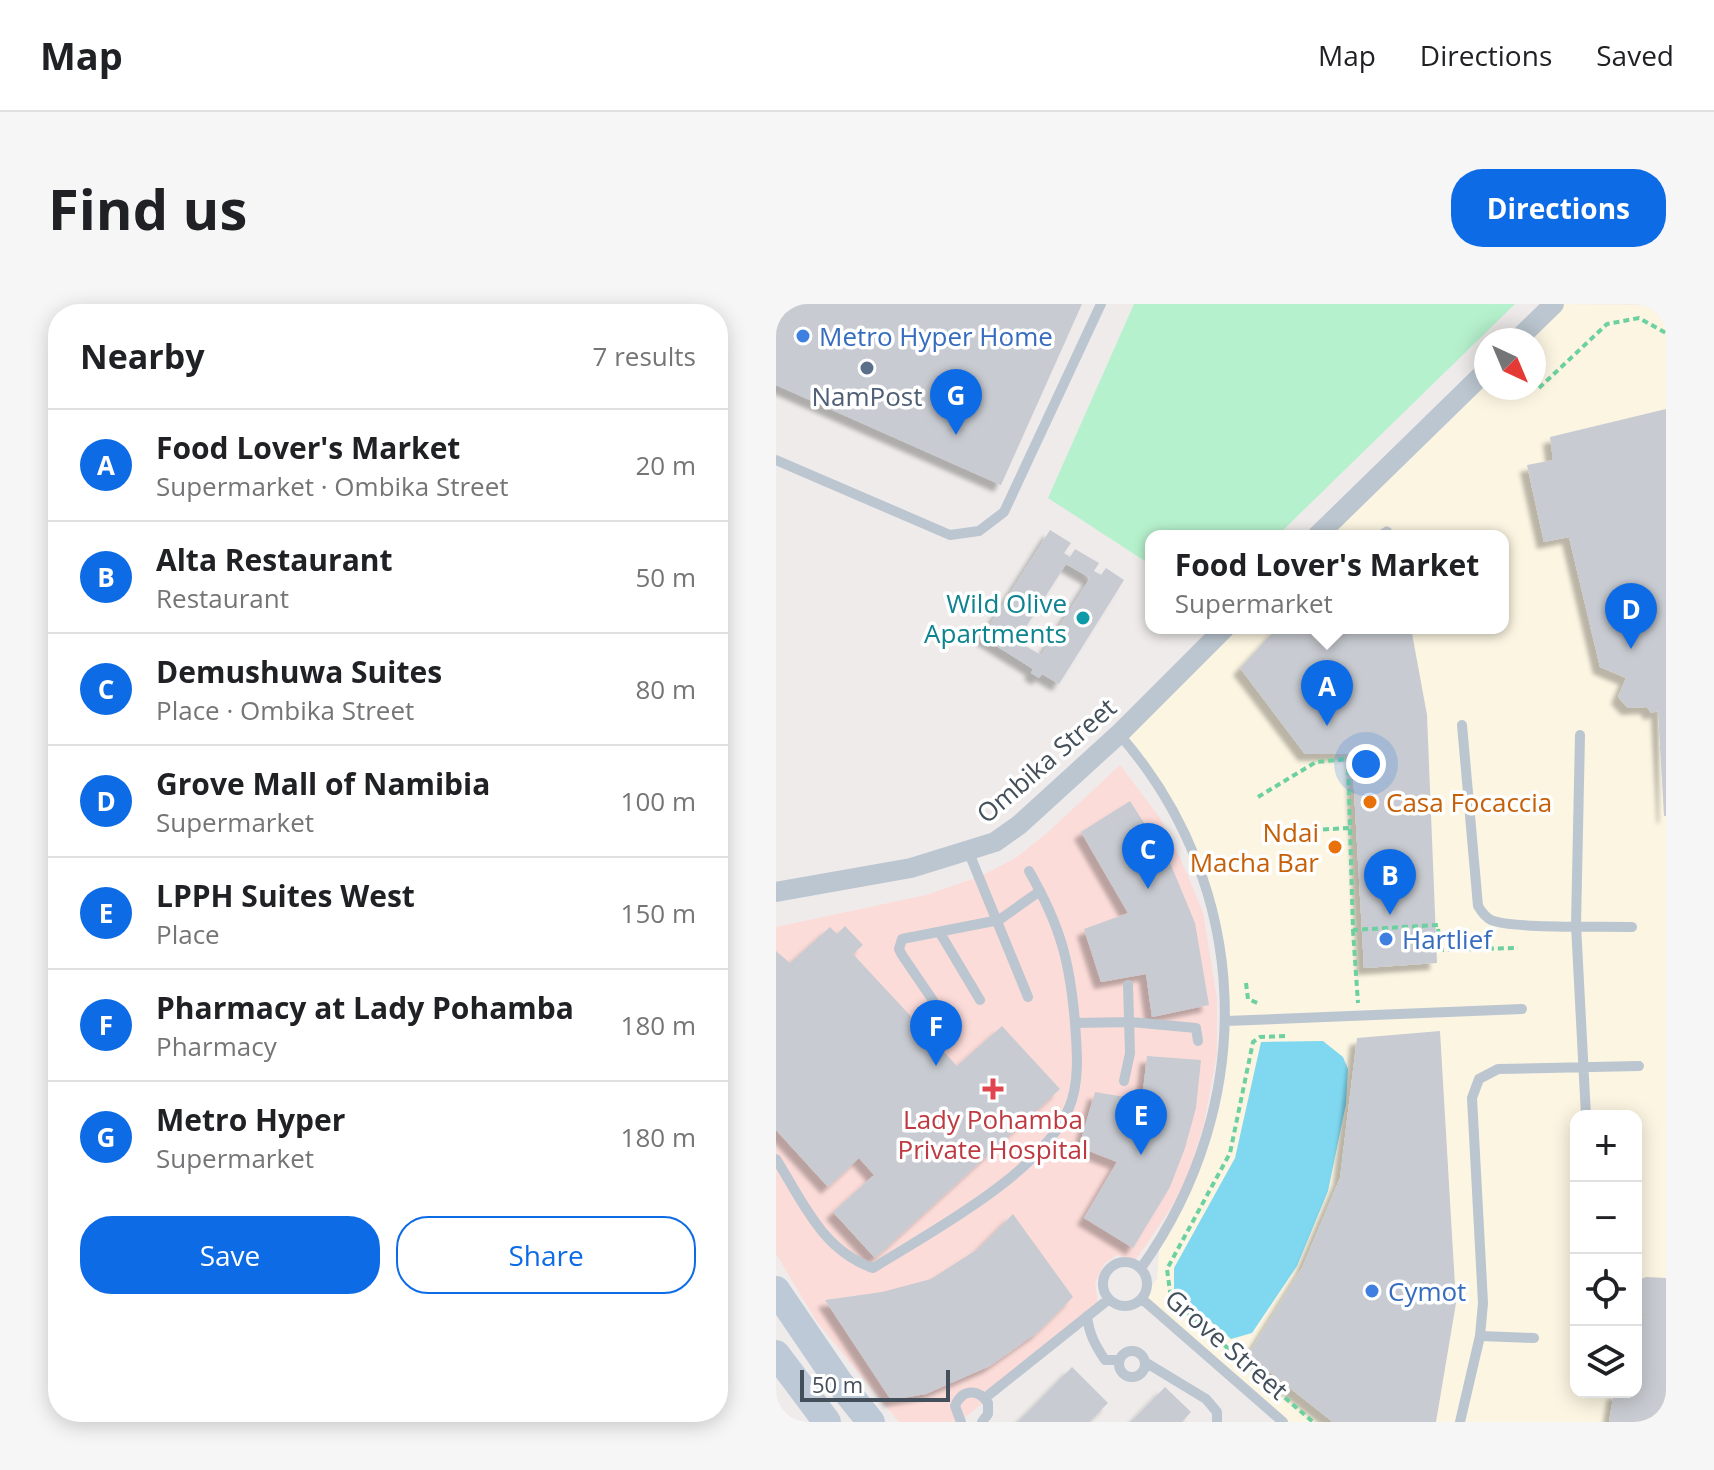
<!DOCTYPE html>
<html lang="en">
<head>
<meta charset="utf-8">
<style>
  body { margin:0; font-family:"Open Sans",sans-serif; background:#f6f6f6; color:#202124 }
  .controls { position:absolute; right:24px; bottom:24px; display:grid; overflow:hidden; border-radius:16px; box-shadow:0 4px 20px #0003 }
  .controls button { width:72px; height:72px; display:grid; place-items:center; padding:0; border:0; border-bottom:2px solid #e0e0e0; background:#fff; color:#202124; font:40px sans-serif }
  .compass { position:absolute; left:698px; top:24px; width:72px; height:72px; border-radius:50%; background:#fff; box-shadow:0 4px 20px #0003; rotate:136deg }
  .scale { position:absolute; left:24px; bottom:20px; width:150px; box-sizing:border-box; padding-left:8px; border:4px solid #434f5a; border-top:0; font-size:22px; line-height:28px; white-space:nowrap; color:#434f5a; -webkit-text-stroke:6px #fff; paint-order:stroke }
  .you { position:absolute; left:590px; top:460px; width:28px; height:28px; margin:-20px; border:6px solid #fff; border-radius:50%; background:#1a73e8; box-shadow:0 0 0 12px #1a73e833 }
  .badge { display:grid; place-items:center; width:52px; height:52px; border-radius:50%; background:#0e6be6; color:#fff; font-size:26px; font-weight:700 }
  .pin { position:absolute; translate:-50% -66px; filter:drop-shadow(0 2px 4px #0008) }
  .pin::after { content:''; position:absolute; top:42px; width:28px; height:24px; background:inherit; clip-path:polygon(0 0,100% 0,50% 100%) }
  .popup { position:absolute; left:369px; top:226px; width:364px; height:104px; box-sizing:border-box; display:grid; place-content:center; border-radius:16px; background:#fff; filter:drop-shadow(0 2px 6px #0005); font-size:26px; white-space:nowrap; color:#757577 }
  .popup b { font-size:30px; color:#202124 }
  .popup::after { content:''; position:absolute; left:50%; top:100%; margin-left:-16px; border:16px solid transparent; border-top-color:#fff }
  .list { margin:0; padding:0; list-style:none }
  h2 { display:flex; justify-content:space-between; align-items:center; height:104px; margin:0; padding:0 32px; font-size:34px }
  h2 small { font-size:26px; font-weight:400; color:#757577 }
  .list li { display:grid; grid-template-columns:52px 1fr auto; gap:24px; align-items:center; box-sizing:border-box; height:112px; padding:0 32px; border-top:2px solid #e0e0e0 }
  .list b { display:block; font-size:30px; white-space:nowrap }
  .list p { margin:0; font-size:26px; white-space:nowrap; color:#757577 }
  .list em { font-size:26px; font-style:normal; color:#757577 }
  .actions { display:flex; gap:16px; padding:24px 32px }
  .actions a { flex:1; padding:18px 0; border:2px solid #0e6be6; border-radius:32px; text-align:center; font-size:28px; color:#0e6be6 }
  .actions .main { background:#0e6be6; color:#fff }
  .icon { flex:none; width:44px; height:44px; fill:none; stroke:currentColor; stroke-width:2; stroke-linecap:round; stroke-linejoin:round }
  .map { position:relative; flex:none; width:890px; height:1118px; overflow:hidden; border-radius:32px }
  header { display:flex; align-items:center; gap:48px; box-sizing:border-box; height:112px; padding:0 40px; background:#fff; border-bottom:2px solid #e0e0e0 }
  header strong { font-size:38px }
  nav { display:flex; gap:44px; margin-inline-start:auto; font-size:28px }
  .intro { display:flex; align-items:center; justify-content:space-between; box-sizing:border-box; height:192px; padding:0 48px }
  h1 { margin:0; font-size:56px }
  .button { padding:20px 36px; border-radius:32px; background:#0e6be6; color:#fff; font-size:28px; font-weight:700 }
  main { display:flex; gap:48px; padding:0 48px }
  aside { flex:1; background:#fff; border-radius:32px; box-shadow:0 4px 20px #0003 }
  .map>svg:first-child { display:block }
  .commercial { fill:#fcf5e2; fill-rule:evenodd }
  .medical { fill:#fcdcd9 }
  .green { fill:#b6f1cd }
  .water { fill:#80d8f0 }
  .building { fill:#c8cbd1; fill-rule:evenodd; filter:url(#shadow) }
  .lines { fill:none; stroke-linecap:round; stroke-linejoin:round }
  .path { stroke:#6cd0a0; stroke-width:4; stroke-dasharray:6 4; stroke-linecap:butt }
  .lane { stroke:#bbc6d0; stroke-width:10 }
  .street { stroke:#bbc6d0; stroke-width:20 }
  .secondary { stroke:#bdc9d7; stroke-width:28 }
  .shop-dot { fill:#3f7fe0; stroke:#fff; stroke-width:3 }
  .service-dot { fill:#5c6f8a; stroke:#fff; stroke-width:3 }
  .culture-dot { fill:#0f9aa8; stroke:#fff; stroke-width:3 }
  .food-dot { fill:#e8710a; stroke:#fff; stroke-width:3 }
  .health-dot { fill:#e0444e; stroke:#fff; stroke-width:3 }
  .labels { text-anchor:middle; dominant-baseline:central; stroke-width:7; stroke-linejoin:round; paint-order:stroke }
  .shop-label { font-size:26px; fill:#366cbe; stroke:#fff; text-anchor:start }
  .service-label { font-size:26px; fill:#4e5e75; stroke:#fff }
  .culture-label { font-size:26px; fill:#0d838f; stroke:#fff; text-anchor:end }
  .street-label { font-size:26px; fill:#434f5a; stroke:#fff }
  .food-label { font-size:26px; fill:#c56008; stroke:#fff; text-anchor:start }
  .health-label { font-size:26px; fill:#be3a42; stroke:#fff }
</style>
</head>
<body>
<header>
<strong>Map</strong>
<nav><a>Map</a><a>Directions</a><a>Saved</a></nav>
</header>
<div class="intro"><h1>Find us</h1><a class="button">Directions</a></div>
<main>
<aside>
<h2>Nearby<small>7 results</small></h2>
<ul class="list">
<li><span class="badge">A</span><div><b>Food Lover's Market</b><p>Supermarket · Ombika Street</p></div><em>20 m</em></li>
<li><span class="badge">B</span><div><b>Alta Restaurant</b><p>Restaurant</p></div><em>50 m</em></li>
<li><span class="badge">C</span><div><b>Demushuwa Suites</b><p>Place · Ombika Street</p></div><em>80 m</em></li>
<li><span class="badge">D</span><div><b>Grove Mall of Namibia</b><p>Supermarket</p></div><em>100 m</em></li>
<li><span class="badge">E</span><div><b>LPPH Suites West</b><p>Place</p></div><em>150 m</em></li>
<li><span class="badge">F</span><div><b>Pharmacy at Lady Pohamba</b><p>Pharmacy</p></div><em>180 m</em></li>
<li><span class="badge">G</span><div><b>Metro Hyper</b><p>Supermarket</p></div><em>180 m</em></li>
</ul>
<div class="actions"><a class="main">Save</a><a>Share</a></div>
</aside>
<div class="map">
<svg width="890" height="1118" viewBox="0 0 890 1118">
  <defs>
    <filter id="shadow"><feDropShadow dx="-7" dy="7" stdDeviation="2" flood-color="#0004"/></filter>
  </defs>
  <rect width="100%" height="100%" fill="#efebeb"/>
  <path class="commercial" d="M 778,0 L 890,1 L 890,1118 L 513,1118 L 472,1088 L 366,995 L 381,975 L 384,937 L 427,842 L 446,766 L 448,680 L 420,551 L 343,430 L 449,324 L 727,324 L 727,232 L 541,232 L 710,67 L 710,84 L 758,84 L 758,36 L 741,36 ZM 800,812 L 860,812 L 860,1088 L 800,1088 Z"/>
  <path class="medical" d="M 344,461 L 384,514 L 405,556 L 427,608 L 441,695 L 441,750 L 428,820 L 408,885 L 359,957 L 341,951 L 328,960 L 319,979 L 322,1000 L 280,1041 L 183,1118 L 123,1118 L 41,1018 L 0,950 L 0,623 L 150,591 L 205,572 L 241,553 L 272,528 Z"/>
  <path class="green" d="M 358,0 L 739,0 L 501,232 L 375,232 L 375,261 L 272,194 Z"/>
  <path class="water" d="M 547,737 L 567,753 L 572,765 L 570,800 L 552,887 L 521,962 L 476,1029 L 455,1035 L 398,986 L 398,964 L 459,854 L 485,738 Z"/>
  <path class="building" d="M 0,0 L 306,0 L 225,181 L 0,81 Z
    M 890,105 L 890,512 L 888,512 L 882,407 L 875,409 L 871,403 L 852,404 L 842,393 L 850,374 L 824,363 L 793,233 L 768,238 L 751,161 L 777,156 L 774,133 Z
    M 610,222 L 615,224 L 617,232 L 595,232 Z
    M 274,226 L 295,239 L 288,249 L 294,253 L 299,245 L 323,259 L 318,267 L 325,271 L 330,264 L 348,276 L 283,380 L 266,370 L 263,374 L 255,369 L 257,365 L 206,333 ZM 290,260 L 314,274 L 265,351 L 241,337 Z
    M 501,324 L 635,324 L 651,411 L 661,659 L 588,664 L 576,450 L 529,450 L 464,364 Z
    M 354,497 L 395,561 L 419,619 L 433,701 L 376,713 L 370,670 L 325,678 L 308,625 L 352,609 L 305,528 Z
    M 69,622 L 87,641 L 77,650 L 181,762 L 226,722 L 284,785 L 99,954 L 57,908 L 98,871 L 83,854 L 52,883 L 0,826 L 0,647 L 14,659 L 54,623 L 61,630 Z
    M 664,727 L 680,999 L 660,1118 L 557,1118 L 472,1051 L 526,964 L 564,874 L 581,734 Z
    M 371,752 L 425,756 L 420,804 L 409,844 L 394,883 L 357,944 L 308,914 L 341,858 L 303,843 L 319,788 L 366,796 Z
    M 237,910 L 297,993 L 262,1028 L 214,1062 L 150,1090 L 115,1096 L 49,996 L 106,988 L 155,975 L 202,945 Z
    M 870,973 L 890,974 L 890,1118 L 833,1118 L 838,1088 L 860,1088 L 860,1014 L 868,1011 L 860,1003 L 860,977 Z
    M 296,1063 L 332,1099 L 313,1118 L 242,1118 Z
    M 389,1083 L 415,1108 L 406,1118 L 355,1118 Z"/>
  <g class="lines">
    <path class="path" d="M 763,84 L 831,20 L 863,14 L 890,29
      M 482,493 L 540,458 L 572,455 L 577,626 L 662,621 L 663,646 L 742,644
      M 537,526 L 573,524
      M 577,626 L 582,699
      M 470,679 L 472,695 L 484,700
      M 509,732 L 484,733 L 477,738 L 454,849 L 391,965 L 395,995 L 537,1118"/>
    <path class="lane" d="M 0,156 L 174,231 L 203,227 L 228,208 L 325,0
      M 686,421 L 702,602 C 705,607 709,613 715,616 C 736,625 828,622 856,623
      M 343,430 C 477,583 483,799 365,964
      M 804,431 L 800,621 L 810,812
      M 193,549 L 252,693
      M 253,567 C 284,621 294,657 299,719 L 355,718 L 420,724 L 422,737
      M 164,629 L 204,696
      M 450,717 L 746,705
      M 173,720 L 126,651 L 123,645 L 126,635 L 223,616 L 264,587
      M 348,777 L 354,749 L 352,681
      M 0,855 C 27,898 46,946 97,964 C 156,927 265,870 293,804 C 304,778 301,746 299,719
      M327 980a22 22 0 1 1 44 0a22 22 0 1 1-44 0Z
      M 366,995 L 507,1118
      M 311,1012 C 313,1030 319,1041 329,1056 L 343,1056
      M 704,1032 L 758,1034
      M343 1060a13 13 0 1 1 26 0a13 13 0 1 1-26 0Z
      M 369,1058 L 430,1095 L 441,1108 L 441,1118
      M 209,1094 L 333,995
      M 185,1118 L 179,1102 C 186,1085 202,1084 212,1099 L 212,1110 L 206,1118
      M 684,1118 L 704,1032 L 707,999 L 696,794 L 703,775 L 722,765 L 863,762"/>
    <path class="street" d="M 888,0 L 890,1
      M 741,36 L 778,0
      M 541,232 L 710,67
      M 0,588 L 135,564 L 219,538 L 243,521 L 343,430 L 449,324"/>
    <path class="secondary" d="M 0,986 L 62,1077 L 95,1118
      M 0,1050 L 51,1118"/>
  </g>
  <g class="shop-dot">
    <circle cx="27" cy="32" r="8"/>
    <circle cx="610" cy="635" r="8"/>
    <circle cx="596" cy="987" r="8"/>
  </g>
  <circle class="service-dot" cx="91" cy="64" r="8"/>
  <circle class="culture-dot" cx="307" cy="314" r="8"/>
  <g class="food-dot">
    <circle cx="594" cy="498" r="8"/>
    <circle cx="559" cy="543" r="8"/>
  </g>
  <path class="health-dot" d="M213 773h8v8h8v8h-8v8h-8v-8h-8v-8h8z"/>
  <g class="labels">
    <g class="shop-label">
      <text x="43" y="32">Metro Hyper Home</text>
      <text x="626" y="635">Hartlief</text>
      <text x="612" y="987">Cymot</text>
    </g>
    <g class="service-label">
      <text x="91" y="92">NamPost</text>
    </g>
    <g class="culture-label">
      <text x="291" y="299">Wild Olive<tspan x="291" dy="30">Apartments</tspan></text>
    </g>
    <g class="street-label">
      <text transform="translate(270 456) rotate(-41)">Ombika Street</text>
      <text transform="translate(451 1040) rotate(41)">Grove Street</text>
    </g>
    <g class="food-label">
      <text x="610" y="498">Casa Focaccia</text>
      <text x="543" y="528" text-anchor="end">Ndai<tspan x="543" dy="30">Macha Bar</tspan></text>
    </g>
    <g class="health-label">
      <text x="217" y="815">Lady Pohamba<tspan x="217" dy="30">Private Hospital</tspan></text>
    </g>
  </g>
</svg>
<div class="controls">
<button>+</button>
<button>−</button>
<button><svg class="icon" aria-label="locate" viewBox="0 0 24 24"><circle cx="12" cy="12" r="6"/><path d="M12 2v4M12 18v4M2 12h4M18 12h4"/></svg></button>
<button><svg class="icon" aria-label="layers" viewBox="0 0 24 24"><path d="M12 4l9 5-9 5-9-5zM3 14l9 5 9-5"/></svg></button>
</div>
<svg class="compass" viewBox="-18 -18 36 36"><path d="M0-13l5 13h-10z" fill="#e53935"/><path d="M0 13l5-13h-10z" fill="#757577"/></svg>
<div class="scale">50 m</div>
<div class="you"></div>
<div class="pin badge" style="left:551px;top:422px">A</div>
<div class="popup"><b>Food Lover's Market</b>Supermarket</div>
<div class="pin badge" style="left:614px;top:611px">B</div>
<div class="pin badge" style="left:372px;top:585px">C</div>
<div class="pin badge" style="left:855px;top:345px">D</div>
<div class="pin badge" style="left:365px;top:851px">E</div>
<div class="pin badge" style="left:160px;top:762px">F</div>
<div class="pin badge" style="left:180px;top:131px">G</div>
</div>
</main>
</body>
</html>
